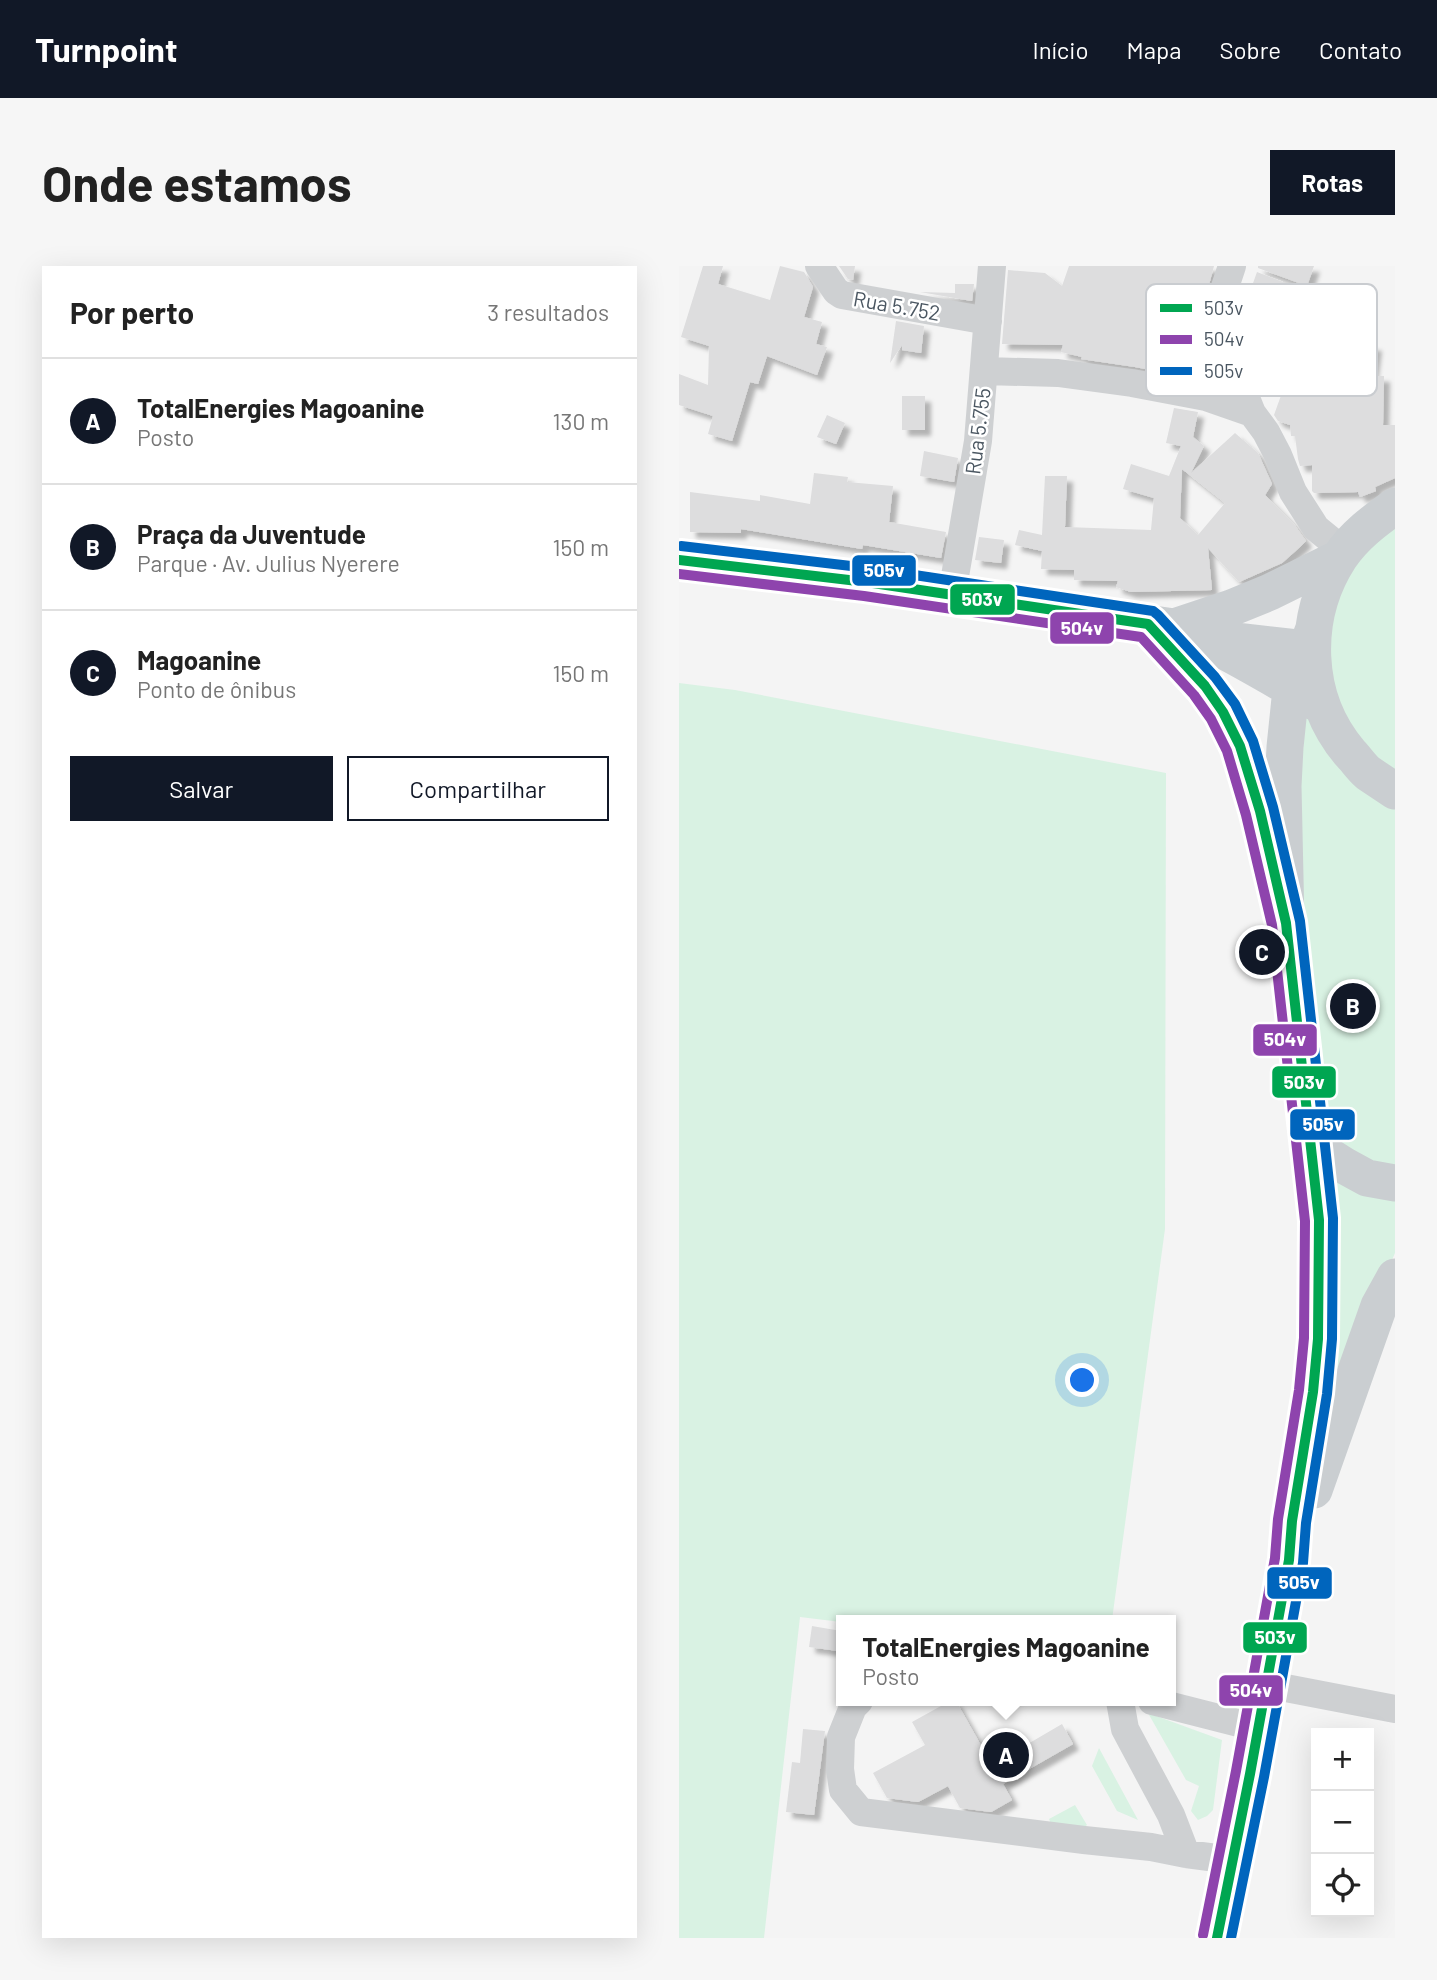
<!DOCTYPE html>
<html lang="pt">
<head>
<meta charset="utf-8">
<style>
  body { margin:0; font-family:Barlow,sans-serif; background:#f6f6f6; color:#222 }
  .controls { position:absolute; right:21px; bottom:21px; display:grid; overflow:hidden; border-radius:0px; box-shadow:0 7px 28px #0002 }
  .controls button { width:63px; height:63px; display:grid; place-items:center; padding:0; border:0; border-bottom:2px solid #e0e0e0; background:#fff; color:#222; font:35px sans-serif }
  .you { position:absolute; left:404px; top:1115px; width:24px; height:24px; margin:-18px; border:5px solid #fff; border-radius:50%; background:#1a73e8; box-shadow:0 0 0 10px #1a73e833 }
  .badge { display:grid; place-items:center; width:46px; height:46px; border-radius:50%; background:#111827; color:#fff; font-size:23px; font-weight:700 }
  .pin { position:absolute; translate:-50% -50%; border:4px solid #fff; box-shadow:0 2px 7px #0006 }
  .popup { position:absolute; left:157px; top:1349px; width:340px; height:91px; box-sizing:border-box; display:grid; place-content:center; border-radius:0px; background:#fff; filter:drop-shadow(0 2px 5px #0005); font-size:23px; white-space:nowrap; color:#767676 }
  .popup b { font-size:26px; color:#222 }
  .popup::after { content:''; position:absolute; left:50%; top:100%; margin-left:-14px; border:14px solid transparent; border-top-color:#fff }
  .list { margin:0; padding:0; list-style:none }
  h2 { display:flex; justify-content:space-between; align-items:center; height:91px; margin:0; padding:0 28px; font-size:30px }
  h2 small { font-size:23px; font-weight:400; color:#767676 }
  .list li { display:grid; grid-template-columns:46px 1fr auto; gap:21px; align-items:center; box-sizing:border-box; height:126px; padding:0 28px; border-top:2px solid #e0e0e0 }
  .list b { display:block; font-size:26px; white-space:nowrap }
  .list p { margin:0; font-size:23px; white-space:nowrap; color:#767676 }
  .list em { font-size:23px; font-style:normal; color:#767676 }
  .actions { display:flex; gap:14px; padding:21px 28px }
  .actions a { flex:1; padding:16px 0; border:2px solid #111827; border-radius:0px; text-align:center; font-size:24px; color:#111827 }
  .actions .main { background:#111827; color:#fff }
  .icon { flex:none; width:38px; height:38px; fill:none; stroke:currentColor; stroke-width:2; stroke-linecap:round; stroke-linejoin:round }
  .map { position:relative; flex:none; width:716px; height:1672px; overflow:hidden; border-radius:0px }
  header { display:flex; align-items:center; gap:42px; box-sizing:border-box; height:98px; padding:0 35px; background:#111827; color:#fff }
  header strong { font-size:33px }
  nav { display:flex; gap:38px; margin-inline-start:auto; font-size:24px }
  .intro { display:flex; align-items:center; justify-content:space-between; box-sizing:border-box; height:168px; padding:0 42px }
  h1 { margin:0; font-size:49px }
  .button { padding:18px 32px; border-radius:0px; background:#111827; color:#fff; font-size:24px; font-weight:700 }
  main { display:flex; gap:42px; padding:0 42px }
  aside { flex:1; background:#fff; border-radius:0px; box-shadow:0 7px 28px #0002 }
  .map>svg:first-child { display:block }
  .green { fill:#d9f2e3 }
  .building { fill:#ddddde; fill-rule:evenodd; filter:url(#shadow) }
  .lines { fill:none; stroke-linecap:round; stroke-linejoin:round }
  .minor { stroke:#ced0d2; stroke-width:28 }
  .major { stroke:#caced1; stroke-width:37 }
  .bus-1-casing { stroke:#fff; stroke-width:16 }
  .bus-2-casing { stroke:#fff; stroke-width:16 }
  .bus-3-casing { stroke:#fff; stroke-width:16 }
  .bus-1 { stroke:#00a651; stroke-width:10 }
  .bus-2 { stroke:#8e44ad; stroke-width:10 }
  .bus-3 { stroke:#0065bd; stroke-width:10 }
  .labels { text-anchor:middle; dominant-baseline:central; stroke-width:5; stroke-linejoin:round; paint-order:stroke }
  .street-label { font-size:21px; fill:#4a5661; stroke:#fff }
  .key { fill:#fff; stroke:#c9ccd0; stroke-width:2 }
  .key-label { font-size:19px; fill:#4a5661 }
  .line-badge { stroke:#fff; stroke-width:2.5 }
  .badge-label { font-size:19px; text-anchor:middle; font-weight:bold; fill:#fff }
</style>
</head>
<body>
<header>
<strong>Turnpoint</strong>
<nav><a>Início</a><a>Mapa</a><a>Sobre</a><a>Contato</a></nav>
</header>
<div class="intro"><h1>Onde estamos</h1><a class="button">Rotas</a></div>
<main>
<aside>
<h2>Por perto<small>3 resultados</small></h2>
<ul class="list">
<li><span class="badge">A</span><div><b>TotalEnergies Magoanine</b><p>Posto</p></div><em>130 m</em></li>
<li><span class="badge">B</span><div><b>Praça da Juventude</b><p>Parque · Av. Julius Nyerere</p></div><em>150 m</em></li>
<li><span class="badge">C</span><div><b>Magoanine</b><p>Ponto de ônibus</p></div><em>150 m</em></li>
</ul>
<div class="actions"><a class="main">Salvar</a><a>Compartilhar</a></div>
</aside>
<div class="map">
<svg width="716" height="1672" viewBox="0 0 716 1672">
  <defs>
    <filter id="shadow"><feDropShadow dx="6" dy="6" stdDeviation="2" flood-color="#0004"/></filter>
  </defs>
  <rect width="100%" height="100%" fill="#f4f4f4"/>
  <path class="green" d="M 716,240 L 716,987 L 678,1075 L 610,1294 L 657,1011 L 649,857 L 635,770 L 616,578 L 634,365 Z
    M 0,417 L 56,424 L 487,507 L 486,963 L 433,1354 L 162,1354 L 162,1356 L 121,1351 L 85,1672 L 0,1672 Z
    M 469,1447 L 543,1474 L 534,1544 L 528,1550 L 519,1554 L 512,1545 L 520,1520 L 507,1514 Z
    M 420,1482 L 459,1554 L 438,1545 L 413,1500 Z
    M 396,1539 L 408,1559 L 403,1563 L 373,1560 L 370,1553 Z"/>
  <path class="building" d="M 24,0 L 44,0 L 39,18 L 91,34 L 101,0 L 125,6 L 134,21 L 125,51 L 143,56 L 137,78 L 148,81 L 138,109 L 88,90 L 79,118 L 71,116 L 53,175 L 29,168 L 34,150 L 0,139 L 0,108 L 29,119 L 30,80 L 2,71 Z
    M 160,0 L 176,0 L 174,14 L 169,13 Z
    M 390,0 L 535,0 L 523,45 L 526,46 L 528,74 L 544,119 L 530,115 L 456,101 L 402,93 L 403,91 L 382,86 L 384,79 L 323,78 L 329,4 L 366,7 L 383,20 Z
    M 579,0 L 635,0 L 628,20 L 579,2 Z
    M 578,6 L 604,16 L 593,64 L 559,57 L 565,30 L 569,31 Z
    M 276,18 L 295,18 L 293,35 L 241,26 L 276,27 Z
    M 217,55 L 245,60 L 242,87 L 223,84 L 223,79 L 211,97 Z
    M 675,77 L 697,79 L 693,110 L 705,110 L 704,159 L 716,159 L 716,212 L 696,221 L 697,225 L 681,231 L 679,226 L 635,227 L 633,225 L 633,199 L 621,200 L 619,193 L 616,170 L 612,170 L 611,159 L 599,155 L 595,149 L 609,110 L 626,117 L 639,92 L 671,107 Z
    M 223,130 L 246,130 L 246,164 L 223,164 Z
    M 495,142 L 519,146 L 514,171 L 525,180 L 512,207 L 556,167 L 579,187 L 593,218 L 586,229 L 614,257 L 627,275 L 621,281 L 603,297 L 560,316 L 529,282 L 533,324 L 452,326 L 437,321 L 439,315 L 395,314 L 395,304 L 362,303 L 363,285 L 336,279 L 340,264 L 363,269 L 366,210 L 388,210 L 386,261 L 472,264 L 475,232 L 444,223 L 452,198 L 490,210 L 502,180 L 487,177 ZM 503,203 L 546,237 L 519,269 L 501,252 Z
    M 148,149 L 166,157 L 157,178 L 138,171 Z
    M 245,185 L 279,192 L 275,216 L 241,210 Z
    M 135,207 L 169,211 L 168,216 L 214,220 L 210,256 L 267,266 L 262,292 L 184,279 L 183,283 L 62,263 L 62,267 L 11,266 L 11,226 L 81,235 L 81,229 L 131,238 Z
    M 300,271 L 325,274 L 322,297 L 296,294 Z
    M 133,1360 L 162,1365 L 159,1385 L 130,1381 Z
    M 271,1435 L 277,1435 L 313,1499 L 383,1458 L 394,1478 L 324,1518 L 333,1534 L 312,1546 L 281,1542 L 269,1520 L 239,1536 L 208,1532 L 194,1507 L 246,1479 L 233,1456 Z
    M 124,1463 L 146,1465 L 135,1549 L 107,1546 L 113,1496 L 121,1497 Z"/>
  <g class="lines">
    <path class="minor" d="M 140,0 L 157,25 L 163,29 L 309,55
      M 553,0 L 544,27 L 542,50 L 544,69 L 550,90 L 573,147 L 587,166 L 599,189 L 614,226 L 637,262 L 665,285
      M 306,105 L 379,107 L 453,117 L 527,131 L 573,147
      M 273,328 L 299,175 L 313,0
      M 586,1418 L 716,1443
      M 180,1435 L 174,1441 L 162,1471 L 161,1503 L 164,1524 L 182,1546 L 405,1574 L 472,1581 L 507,1588 L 553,1594
      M 441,1435 L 446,1463 L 492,1549 L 507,1588
      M 473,1435 L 579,1462"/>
    <path class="major" d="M 716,240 C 695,255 675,270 661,291 C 622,351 624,432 671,487 C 677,493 682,501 689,507 C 698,513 707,519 716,525
      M 0,294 L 187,316 L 495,361 C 547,383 594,413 643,440
      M 469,358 C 494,386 523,412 543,444 C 570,487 580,540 591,588
      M 495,361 L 552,342 L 591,326 L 660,292
      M 539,373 L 627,383
      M 633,879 L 666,900 L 688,912 L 716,917
      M 635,1224 L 700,1040 L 716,1011
      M 538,1672 L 571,1508 L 586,1418 L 610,1294 L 613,1255 L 634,1126 L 639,1073 L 640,954 L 607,657 L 604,520 L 606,481 L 612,423 L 634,365"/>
    <g class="bus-1-casing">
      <path id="bus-1" d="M 0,294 L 187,316 L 469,358 L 526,420 L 544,446 L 561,480 L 581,545 L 607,657 L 640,954 L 639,1073 L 634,1126 L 613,1255 L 610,1294 L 571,1508 L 538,1672"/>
    </g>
    <g class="bus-2-casing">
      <path id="bus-2" d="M 0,308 L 185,330 L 462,371 L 515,429 L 532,453 L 548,485 L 567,549 L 593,659 L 626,955 L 625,1072 L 620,1124 L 599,1253 L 596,1292 L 557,1505 L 524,1669"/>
    </g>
    <g class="bus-3-casing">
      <path id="bus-3" d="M 2,280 L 189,302 L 474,345 L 479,349 L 536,411 L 556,438 L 574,475 L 594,541 L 621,655 L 654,952 L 653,1073 L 648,1128 L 627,1257 L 624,1297 L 585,1511 L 552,1672"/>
    </g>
    <use href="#bus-1" class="bus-1"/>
    <use href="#bus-2" class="bus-2"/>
    <use href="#bus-3" class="bus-3"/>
  </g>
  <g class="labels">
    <g class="street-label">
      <text transform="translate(218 39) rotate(10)">Rua 5.752</text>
      <text transform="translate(298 165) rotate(-83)">Rua 5.755</text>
    </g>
  </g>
  <rect x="467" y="18" width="231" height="112" rx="10" class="key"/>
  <rect x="481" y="38" width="32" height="8" fill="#00a651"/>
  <rect x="481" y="69" width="32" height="9" fill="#8e44ad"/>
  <rect x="481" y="101" width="32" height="8" fill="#0065bd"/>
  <g class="key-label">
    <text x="525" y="49">503v</text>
    <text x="525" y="80">504v</text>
    <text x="525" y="112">505v</text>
  </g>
  <g class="line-badge">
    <rect x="172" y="288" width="66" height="33" rx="7" fill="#0065bd"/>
    <rect x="270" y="317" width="67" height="33" rx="7" fill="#00a651"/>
    <rect x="370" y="345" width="66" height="34" rx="7" fill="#8e44ad"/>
    <rect x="573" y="757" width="66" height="34" rx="7" fill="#8e44ad"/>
    <rect x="592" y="799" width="66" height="34" rx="7" fill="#00a651"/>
    <rect x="610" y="842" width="67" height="33" rx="7" fill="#0065bd"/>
    <rect x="587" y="1300" width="67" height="34" rx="7" fill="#0065bd"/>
    <rect x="563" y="1355" width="66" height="33" rx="7" fill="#00a651"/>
    <rect x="539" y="1408" width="66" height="33" rx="7" fill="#8e44ad"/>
  </g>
  <g class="badge-label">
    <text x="205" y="311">505v</text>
    <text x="303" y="340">503v</text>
    <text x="403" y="369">504v</text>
    <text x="606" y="780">504v</text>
    <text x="625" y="823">503v</text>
    <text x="644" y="865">505v</text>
    <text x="620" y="1323">505v</text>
    <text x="596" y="1378">503v</text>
    <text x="572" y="1431">504v</text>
  </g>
</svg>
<div class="controls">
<button>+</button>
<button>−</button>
<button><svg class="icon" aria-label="locate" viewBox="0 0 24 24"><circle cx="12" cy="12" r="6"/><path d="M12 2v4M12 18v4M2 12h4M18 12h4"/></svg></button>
</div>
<div class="you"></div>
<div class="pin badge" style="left:327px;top:1489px">A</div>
<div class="popup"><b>TotalEnergies Magoanine</b>Posto</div>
<div class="pin badge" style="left:674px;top:740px">B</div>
<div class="pin badge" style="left:583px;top:686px">C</div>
</div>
</main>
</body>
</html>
